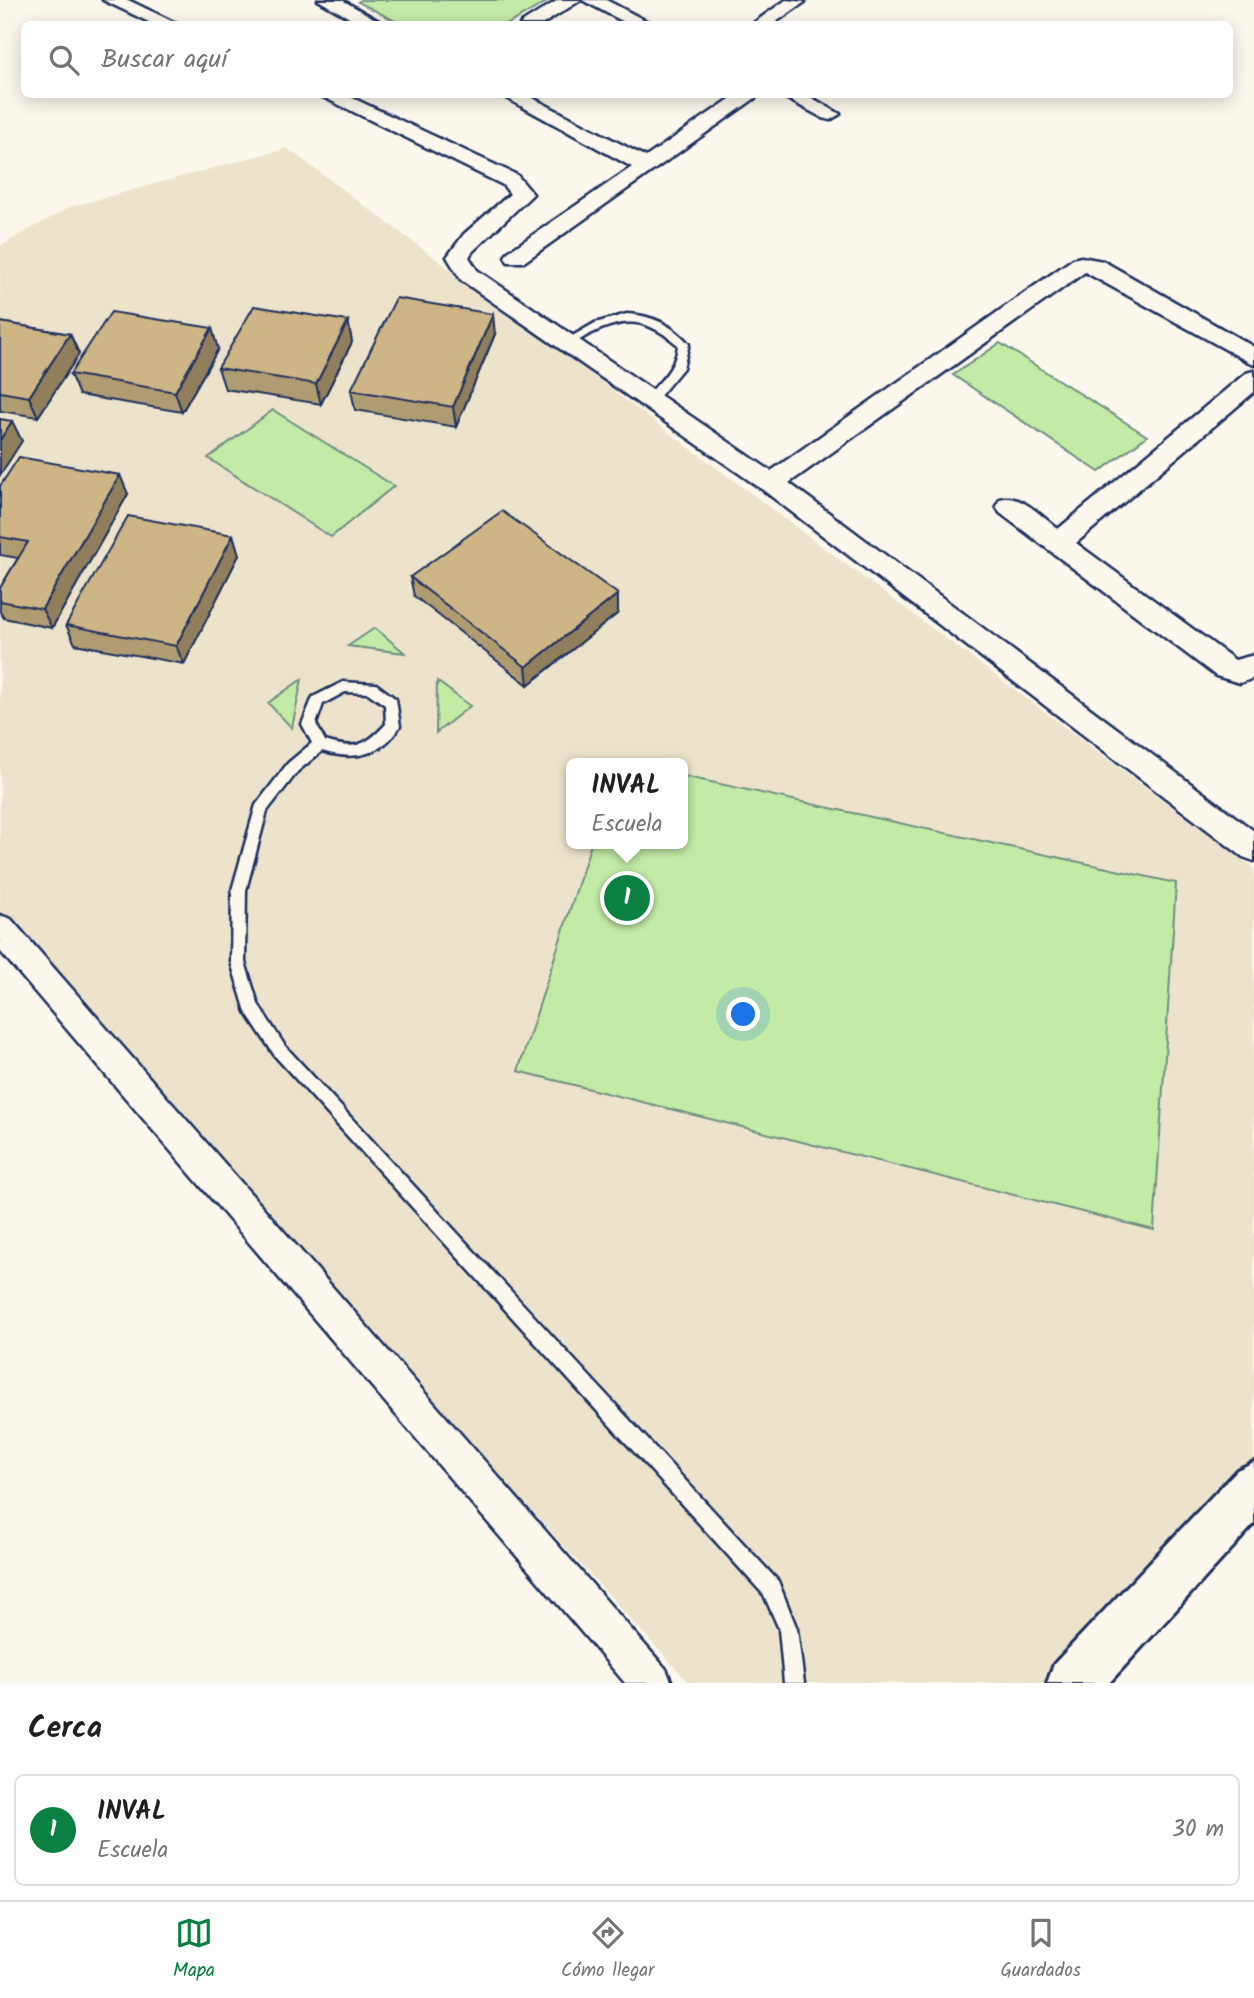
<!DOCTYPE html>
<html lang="es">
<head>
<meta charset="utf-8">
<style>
  body { margin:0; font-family:Kalam,sans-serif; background:#f2f2f2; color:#202124 }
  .you { position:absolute; left:744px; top:1015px; width:24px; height:24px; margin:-18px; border:5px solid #fff; border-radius:50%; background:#1a73e8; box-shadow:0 0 0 10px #1a73e833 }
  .badge { display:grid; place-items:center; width:46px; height:46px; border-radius:50%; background:#0b8043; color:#fff; font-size:23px; font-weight:700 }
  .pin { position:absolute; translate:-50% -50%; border:4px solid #fff; box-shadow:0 2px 7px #0006 }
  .popup { position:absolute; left:566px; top:758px; width:122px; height:91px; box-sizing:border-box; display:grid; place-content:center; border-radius:10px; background:#fff; filter:drop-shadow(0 2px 5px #0005); font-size:23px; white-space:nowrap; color:#757577 }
  .popup b { font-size:26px; color:#202124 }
  .popup::after { content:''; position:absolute; left:50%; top:100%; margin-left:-14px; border:14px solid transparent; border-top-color:#fff }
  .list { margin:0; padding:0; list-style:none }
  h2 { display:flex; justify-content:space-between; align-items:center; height:91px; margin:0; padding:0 28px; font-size:30px }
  h2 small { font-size:23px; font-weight:400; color:#757577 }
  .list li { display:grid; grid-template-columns:46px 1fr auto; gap:21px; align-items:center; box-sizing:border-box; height:112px; margin:0 14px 14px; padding:0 14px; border:2px solid #e0e0e0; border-radius:10px }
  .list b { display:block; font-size:26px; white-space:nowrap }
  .list p { margin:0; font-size:23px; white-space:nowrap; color:#757577 }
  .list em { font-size:23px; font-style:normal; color:#757577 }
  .icon { flex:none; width:38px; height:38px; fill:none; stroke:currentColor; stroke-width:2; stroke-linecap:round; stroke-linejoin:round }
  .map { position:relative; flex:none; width:1254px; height:1683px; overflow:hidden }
  .search { position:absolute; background:#fff; box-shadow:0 4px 18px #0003; left:21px; right:21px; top:21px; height:77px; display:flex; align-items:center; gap:18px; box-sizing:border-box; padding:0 24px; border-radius:10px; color:#757577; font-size:26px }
  .sheet { height:217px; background:#fff }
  nav { display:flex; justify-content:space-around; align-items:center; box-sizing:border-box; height:98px; border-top:2px solid #e0e0e0; background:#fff; font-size:19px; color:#757577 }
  nav a { display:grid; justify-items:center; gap:4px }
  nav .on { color:#0b8043 }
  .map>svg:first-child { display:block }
  .built { fill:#ede3cd; fill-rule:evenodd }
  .green { fill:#c3eba6; stroke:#6f8d82; stroke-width:2 }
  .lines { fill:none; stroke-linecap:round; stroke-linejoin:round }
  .service-casing { stroke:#1b2f5e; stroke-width:5 }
  .minor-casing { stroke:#1b2f5e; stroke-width:5 }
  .secondary-casing { stroke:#1b2f5e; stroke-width:6 }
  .service { fill:#fbf7ec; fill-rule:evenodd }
  .minor { fill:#fbf7ec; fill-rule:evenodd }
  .secondary { fill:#fbf7ec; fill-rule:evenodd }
  .wall { fill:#b09c72; stroke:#1b2f5e; stroke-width:2 }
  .shaded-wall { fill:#907f5d; stroke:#1b2f5e; stroke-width:2 }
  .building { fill:#cdb585; stroke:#1b2f5e; stroke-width:2 }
</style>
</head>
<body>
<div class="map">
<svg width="1254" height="1683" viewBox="0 0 1254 1683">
  <rect width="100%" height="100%" fill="#fbf7ec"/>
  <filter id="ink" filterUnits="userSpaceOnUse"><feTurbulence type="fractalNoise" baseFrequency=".0143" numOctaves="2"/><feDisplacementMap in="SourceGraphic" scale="14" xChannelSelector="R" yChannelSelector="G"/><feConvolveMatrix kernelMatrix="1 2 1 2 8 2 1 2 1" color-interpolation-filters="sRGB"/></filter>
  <g filter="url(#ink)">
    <path class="built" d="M 287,148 L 1254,868 L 1254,1461 L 1048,1683 L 689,1683 L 0,928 L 0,246 L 70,207 ZM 571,763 L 683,763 L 683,844 L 571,844 Z"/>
    <path class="green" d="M 361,0 L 550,0 L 508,24 L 401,24 L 358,2 Z
      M 1000,343 L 1147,436 L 1099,472 L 953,375 Z
      M 273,410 L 394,486 L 331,537 L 208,458 Z
      M 375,628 L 405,653 L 348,646 Z
      M 302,679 L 292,728 L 268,703 Z
      M 437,681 L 470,706 L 436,733 Z
      M 683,776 L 1176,883 L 1154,1230 L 518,1071 L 591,844 L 683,844 Z"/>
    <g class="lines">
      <g class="service-casing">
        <path id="service" d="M 627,314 C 651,315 673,325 689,344 L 683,368 L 654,403 L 646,403 L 644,400 C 658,382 676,370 678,345 C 646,318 626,316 588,335 C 580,339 573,346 563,345 L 562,342 L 595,323 Z
          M 343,682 L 376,684 L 396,699 L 400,726 C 382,756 353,761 322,751 L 298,771 L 267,811 L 246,890 L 245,962 L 258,1004 L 285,1046 L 778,1581 L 797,1629 L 804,1683 L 784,1683 L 779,1629 L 764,1595 L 275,1056 L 246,1012 L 231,962 L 232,890 L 256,805 L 288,763 L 312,743 L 302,724 L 313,697 ZM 345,692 L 368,693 L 385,705 L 386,724 C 365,747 354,750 325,741 L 316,724 L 323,704 Z"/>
      </g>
      <g class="minor-casing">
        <path id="minor" d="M 103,0 L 128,0 L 178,24 L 153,24 Z
          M 318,0 L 342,0 L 384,24 L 360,24 Z
          M 558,0 L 581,0 L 543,24 L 520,24 Z
          M 582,0 L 606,0 L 652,24 L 628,24 Z
          M 786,0 L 805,2 L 773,24 L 752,24 Z
          M 317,94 L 344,94 L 517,175 L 533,194 L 472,252 L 469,257 L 477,270 L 771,471 L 1073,259 L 1081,257 L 1103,261 L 1254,347 L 1254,365 L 1085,272 L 789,483 L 1254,831 L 1254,861 L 1243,857 L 763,490 L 461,280 L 447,257 L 464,234 L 510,194 L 503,185 Z
          M 499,94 L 525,94 L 646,157 L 737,94 L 761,94 L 524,262 L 508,262 L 505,257 L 508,252 L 632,167 Z
          M 778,94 L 805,94 L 840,114 L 830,120 L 823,118 Z
          M 1254,371 L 1254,392 L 1076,543 L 1235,660 L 1254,655 L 1254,678 L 1240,683 L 1216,676 L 1000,513 L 996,506 L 1000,499 C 1021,493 1042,517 1058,529 L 1246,373 Z
          M 0,915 L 11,919 L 666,1669 L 672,1683 L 625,1683 L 0,951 Z"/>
      </g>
      <g class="secondary-casing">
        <path id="secondary" d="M 1254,1462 L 1254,1524 L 1109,1683 L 1047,1683 L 1054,1664 L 1237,1470 Z"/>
      </g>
      <use href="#service" class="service"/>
      <use href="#minor" class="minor"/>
      <use href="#secondary" class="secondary"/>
    </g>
    <path class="wall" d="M 348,321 L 352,342 L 321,404 L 225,389 L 218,368 Z
      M 0,322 L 70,334 L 79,354 L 38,417 L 0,411 Z
      M 495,334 L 456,427 L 355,410 L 351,390 Z
      M 218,349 L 182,412 L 79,395 L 70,374 Z
      M 0,486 L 128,494 L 52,628 L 4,618 L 0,612 L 0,588 L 18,558 L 0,555 Z
      M 233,535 L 239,555 L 184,664 L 75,644 L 66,625 Z
      M 410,577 L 618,613 L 528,685 L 414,596 Z"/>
    <path class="shaded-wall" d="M 493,314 L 495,334 L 456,427 L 453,407 Z
      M 348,321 L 352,342 L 321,404 L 316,384 Z
      M 212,328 L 218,349 L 182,412 L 175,392 Z
      M 70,334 L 79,354 L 38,417 L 29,397 Z
      M 12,421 L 22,441 L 0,475 L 0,440 Z
      M 120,475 L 128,494 L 52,628 L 42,609 Z
      M 233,535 L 239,555 L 184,664 L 176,646 Z
      M 618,594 L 618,613 L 528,685 L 526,667 Z"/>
    <path class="building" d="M 396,298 L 493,314 L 453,407 L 351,390 Z
      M 254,306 L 348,321 L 316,384 L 218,368 Z
      M 111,312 L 212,328 L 175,392 L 70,374 Z
      M 0,322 L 70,334 L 29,397 L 0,392 Z
      M 0,419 L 12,421 L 0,440 Z
      M 19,457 L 120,475 L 42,609 L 0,601 L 0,588 L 28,542 L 0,537 L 0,486 Z
      M 502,511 L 618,594 L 526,667 L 410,577 Z
      M 128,516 L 233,535 L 176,646 L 66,625 Z"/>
  </g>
</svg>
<div class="you"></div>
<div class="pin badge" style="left:627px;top:898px">1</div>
<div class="popup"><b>INVAL</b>Escuela</div>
<div class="search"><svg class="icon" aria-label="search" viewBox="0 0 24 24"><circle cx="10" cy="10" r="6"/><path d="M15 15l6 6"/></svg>Buscar aquí</div>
</div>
<section class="sheet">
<h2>Cerca<small></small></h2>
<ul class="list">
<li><span class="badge">1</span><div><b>INVAL</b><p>Escuela</p></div><em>30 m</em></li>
</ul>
</section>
<nav>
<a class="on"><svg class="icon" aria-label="map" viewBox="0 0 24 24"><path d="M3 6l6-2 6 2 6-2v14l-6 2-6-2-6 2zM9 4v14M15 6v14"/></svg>Mapa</a>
<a><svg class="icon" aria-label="directions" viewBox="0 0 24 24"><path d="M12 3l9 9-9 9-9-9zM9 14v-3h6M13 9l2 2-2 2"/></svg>Cómo llegar</a>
<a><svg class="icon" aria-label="saved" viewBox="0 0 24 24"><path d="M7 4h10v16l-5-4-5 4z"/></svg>Guardados</a>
</nav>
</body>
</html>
